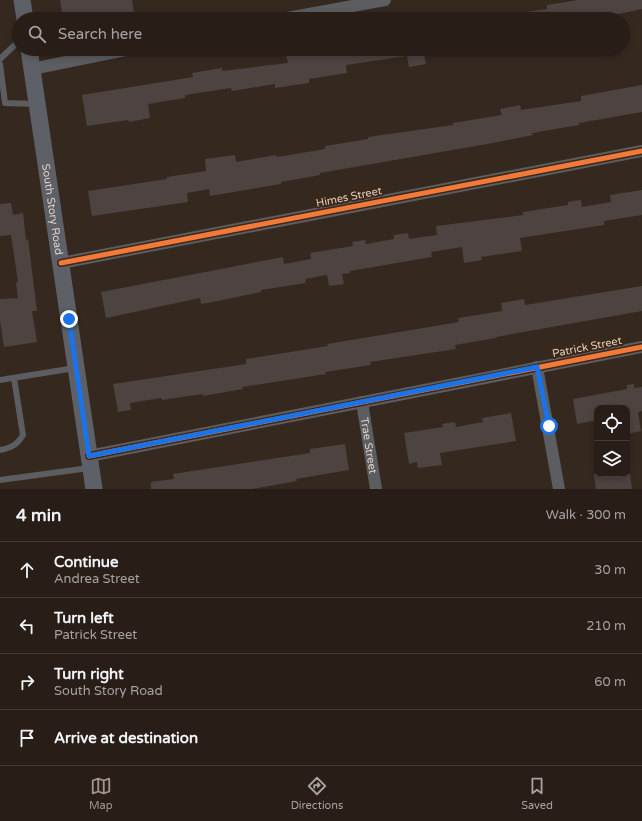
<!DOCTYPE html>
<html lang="en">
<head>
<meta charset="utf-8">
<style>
  body { margin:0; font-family:"Varela Round",sans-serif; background:#342b24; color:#f1f3f6 }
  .controls { position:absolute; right:12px; bottom:12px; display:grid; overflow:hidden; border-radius:8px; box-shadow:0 2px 6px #0003 }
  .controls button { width:36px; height:36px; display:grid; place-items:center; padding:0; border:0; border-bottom:1px solid #443c36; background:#281e17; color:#f1f3f6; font:20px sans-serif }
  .stop { position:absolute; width:12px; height:12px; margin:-9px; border:3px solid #1a73e8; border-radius:50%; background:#fff }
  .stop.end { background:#1a73e8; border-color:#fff; box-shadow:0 1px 4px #0008 }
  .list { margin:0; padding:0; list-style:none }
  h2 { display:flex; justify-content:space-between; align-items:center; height:52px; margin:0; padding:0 16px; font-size:17px }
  h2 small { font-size:13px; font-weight:400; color:#a5a2a1 }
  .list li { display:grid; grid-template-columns:26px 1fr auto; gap:12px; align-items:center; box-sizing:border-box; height:56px; padding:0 16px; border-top:1px solid #443c36 }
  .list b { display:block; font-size:15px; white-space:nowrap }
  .list p { margin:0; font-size:13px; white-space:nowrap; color:#a5a2a1 }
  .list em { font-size:13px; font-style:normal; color:#a5a2a1 }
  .icon { flex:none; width:22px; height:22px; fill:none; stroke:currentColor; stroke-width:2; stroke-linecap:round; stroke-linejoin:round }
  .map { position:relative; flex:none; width:642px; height:489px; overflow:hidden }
  .search { position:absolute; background:#281e17; box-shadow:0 2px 6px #0003; left:12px; right:12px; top:12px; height:44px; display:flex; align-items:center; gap:10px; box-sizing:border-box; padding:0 14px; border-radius:22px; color:#a5a2a1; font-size:15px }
  .sheet { height:276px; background:#281e17 }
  nav { display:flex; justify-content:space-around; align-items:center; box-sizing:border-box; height:56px; border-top:1px solid #443c36; background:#281e17; font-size:11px; color:#a5a2a1 }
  nav a { display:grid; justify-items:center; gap:2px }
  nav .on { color:#a3958b }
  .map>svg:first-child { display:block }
  .building { fill:#4d4341 }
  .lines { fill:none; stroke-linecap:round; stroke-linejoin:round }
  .service { stroke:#5b5d60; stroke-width:6 }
  .minor { stroke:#5b5d60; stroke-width:12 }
  .secondary { stroke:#5d6066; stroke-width:17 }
  .cycleway-casing { stroke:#3d2717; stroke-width:8 }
  .cycleway { stroke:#f17a3a; stroke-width:5 }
  .route { stroke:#1a73e8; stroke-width:5 }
  .labels { text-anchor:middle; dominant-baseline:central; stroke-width:4; stroke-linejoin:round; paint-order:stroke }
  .street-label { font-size:11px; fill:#decfc5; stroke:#3d2717 }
</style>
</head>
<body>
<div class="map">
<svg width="642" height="489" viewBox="0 0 642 489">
  <rect width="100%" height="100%" fill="#35281f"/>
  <path class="building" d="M 60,0 L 132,0 L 134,12 L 87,19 L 63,19 Z
    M 578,0 L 642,0 L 642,9 L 595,19 L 527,19 L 526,12 L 547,9 L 547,5 Z
    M 330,49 L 423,49 L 426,64 L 409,67 L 407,56 L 346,65 L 347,73 L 309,79 L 309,83 L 275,88 L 275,84 L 232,91 L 231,88 L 185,95 L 185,98 L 148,104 L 150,118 L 129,122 L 128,120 L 87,126 L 82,95 L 193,77 L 192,73 L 222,68 L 222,71 L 288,63 L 286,55 Z
    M 642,85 L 642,112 L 579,123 L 579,125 L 532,133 L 533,135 L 493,143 L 320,173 L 320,175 L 281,182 L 281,184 L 210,196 L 209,189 L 187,193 L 188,202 L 92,216 L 88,191 L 167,179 L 167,177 L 206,171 L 205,159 L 235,155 L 236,162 L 276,155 L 277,157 L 325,149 L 325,146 L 368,139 L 368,137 L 453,125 L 453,123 L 502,115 L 500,109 L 520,105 L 521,110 L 581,101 L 581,96 Z
    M 642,190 L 642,215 L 604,221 L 604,225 L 520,238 L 522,251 L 481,257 L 482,260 L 464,263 L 462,247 L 431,252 L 432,257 L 350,271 L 350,273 L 342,274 L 344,284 L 329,286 L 327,275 L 305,279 L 306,283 L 261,290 L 261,292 L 213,302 L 201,304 L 200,298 L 106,318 L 101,292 L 283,257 L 284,264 L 311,259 L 310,253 L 353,246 L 352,242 L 365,240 L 366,244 L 394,239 L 394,235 L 408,233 L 409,239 L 437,235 L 436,226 L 523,215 L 523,212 L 568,205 L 568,202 L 581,200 L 582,207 L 611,202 L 610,195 Z
    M 11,203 L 13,215 L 23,213 L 26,240 L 28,239 L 37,311 L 32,311 L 37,342 L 4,347 L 0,321 L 0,299 L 18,298 L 16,282 L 18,282 L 11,235 L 0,236 L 0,204 Z
    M 642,286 L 642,311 L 496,337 L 496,338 L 455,345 L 456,349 L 370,362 L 371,365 L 325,372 L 326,374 L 242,387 L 243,389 L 203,396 L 203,394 L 162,400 L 161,398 L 130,403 L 131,410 L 118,412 L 113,384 L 246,364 L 246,359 L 328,346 L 327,344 L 459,322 L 458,318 L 502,311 L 501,303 L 524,299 L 525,305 Z
    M 634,384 L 634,388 L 642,387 L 642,411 L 638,412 L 641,431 L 627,434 L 627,408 L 597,408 L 597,420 L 577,424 L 573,399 L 627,389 L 627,385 Z
    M 511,413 L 516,441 L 440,453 L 442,465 L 418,468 L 417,462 L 409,464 L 404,433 L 443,427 L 442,424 L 455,422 L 456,427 L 483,422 L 482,418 Z
    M 345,444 L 349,470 L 296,479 L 297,481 L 252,489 L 151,489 L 151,482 L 174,479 L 173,474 L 310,453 L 310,449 Z
    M 594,474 L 630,474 L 632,489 L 596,489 Z"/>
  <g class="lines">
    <path class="service" d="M 0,59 L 19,41
      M 0,64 L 5,103 L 36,104
      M 0,380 L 75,368
      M 0,450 C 11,448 17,445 23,435 L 14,378
      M 0,480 L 89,468"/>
    <g class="minor">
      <path d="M 282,19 L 385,0"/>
      <path d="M 32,69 L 130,49"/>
      <path d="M 61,263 L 642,151"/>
      <path d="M 537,367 L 559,489"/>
      <path id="s1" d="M 362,402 L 376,489"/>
      <path d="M 89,456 L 642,347"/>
    </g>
    <g class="secondary">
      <path d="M 22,0 L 25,19"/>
      <path id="s2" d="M 29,49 L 94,489"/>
    </g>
    <g class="cycleway-casing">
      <path id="cycleway" d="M 61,263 L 642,151
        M 89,456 L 642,347"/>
    </g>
    <use href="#cycleway" class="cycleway"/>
  </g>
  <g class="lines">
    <path class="route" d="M 69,319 L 89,456 L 537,367 L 549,426"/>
  </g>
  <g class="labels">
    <g class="street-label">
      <text transform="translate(349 197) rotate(-11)">Himes Street</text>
      <text stroke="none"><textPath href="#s2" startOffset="162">South Story Road</textPath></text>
      <text transform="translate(587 347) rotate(-11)">Patrick Street</text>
      <text stroke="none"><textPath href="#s1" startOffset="44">Trae Street</textPath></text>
    </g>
  </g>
</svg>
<div class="controls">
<button><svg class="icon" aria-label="locate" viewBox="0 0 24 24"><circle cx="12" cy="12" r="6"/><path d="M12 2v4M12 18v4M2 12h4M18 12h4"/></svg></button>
<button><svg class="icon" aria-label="layers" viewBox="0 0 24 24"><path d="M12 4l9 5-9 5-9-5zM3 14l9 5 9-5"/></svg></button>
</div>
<div class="stop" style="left:549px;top:426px"></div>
<div class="stop end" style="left:69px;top:319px"></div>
<div class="search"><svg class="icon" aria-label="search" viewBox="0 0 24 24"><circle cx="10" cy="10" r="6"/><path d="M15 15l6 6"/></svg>Search here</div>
</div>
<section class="sheet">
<h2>4 min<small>Walk · 300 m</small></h2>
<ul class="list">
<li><svg class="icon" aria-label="ahead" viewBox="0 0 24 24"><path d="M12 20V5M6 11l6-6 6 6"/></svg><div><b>Continue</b><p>Andrea Street</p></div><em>30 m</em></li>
<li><svg class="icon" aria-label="left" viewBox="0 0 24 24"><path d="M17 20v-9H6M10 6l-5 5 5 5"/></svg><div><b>Turn left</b><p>Patrick Street</p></div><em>210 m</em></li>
<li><svg class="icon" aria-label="right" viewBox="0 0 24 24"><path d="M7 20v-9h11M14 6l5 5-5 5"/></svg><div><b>Turn right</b><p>South Story Road</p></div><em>60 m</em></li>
<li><svg class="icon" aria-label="arrive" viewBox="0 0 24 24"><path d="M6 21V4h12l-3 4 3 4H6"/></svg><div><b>Arrive at destination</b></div></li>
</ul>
</section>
<nav>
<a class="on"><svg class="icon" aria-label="map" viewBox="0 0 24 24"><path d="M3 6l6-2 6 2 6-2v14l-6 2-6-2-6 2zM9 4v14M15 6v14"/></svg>Map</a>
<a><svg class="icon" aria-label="directions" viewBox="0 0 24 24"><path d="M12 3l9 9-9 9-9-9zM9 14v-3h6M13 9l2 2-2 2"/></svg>Directions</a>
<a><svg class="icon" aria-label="saved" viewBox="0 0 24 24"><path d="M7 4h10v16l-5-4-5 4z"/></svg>Saved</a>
</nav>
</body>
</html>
